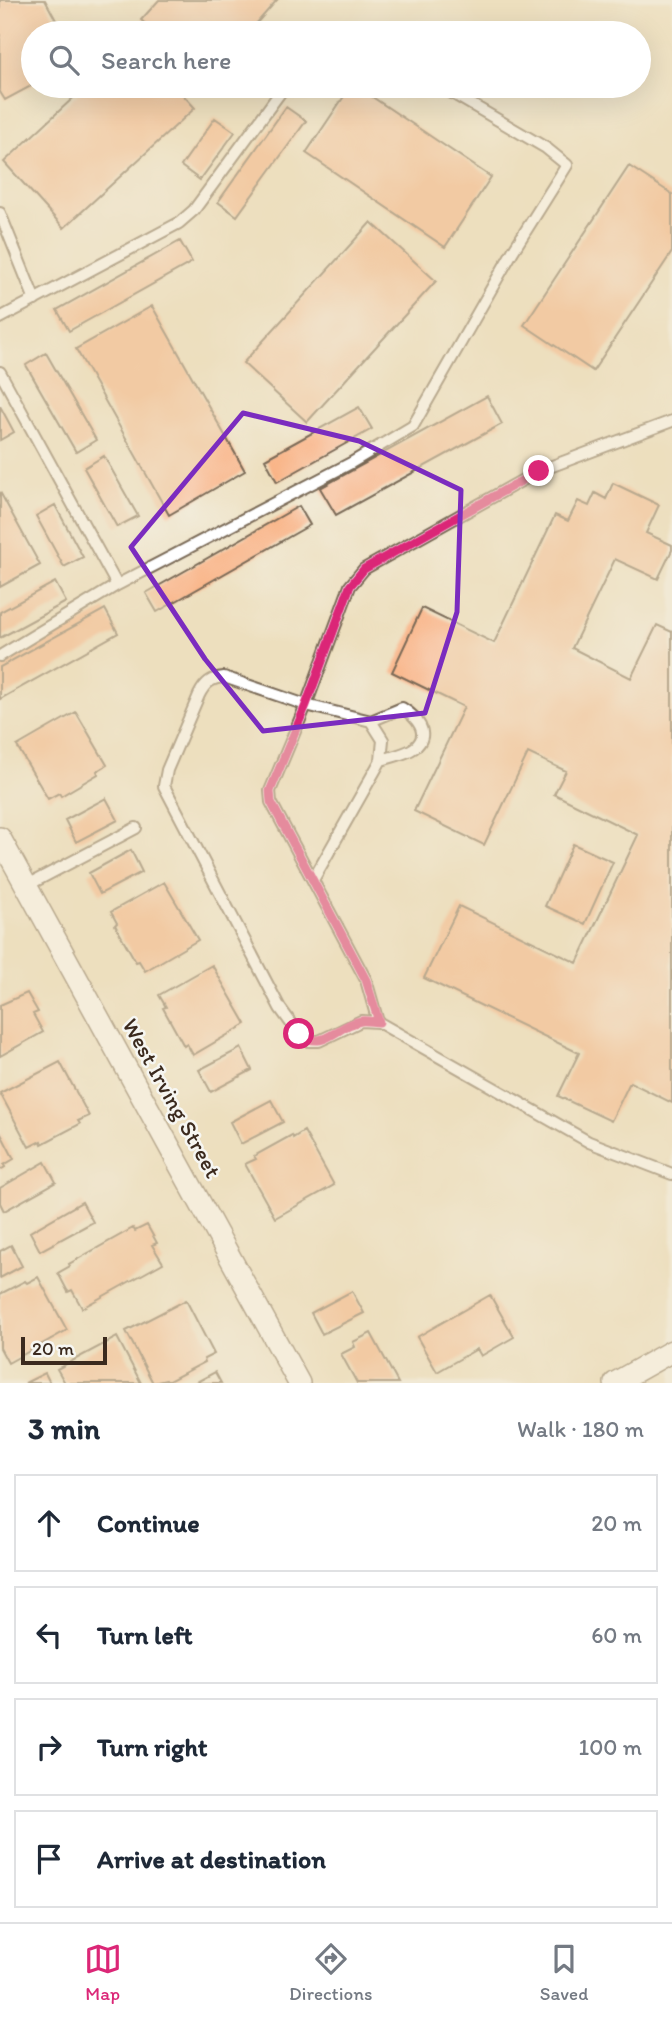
<!DOCTYPE html>
<html lang="en">
<head>
<meta charset="utf-8">
<style>
  body { margin:0; font-family:Itim,sans-serif; background:#f2f2f3; color:#1f2937 }
  .scale { position:absolute; left:21px; bottom:18px; width:86px; box-sizing:border-box; padding-left:7px; border:4px solid #3b2a1e; border-top:0; font-size:19px; line-height:24px; white-space:nowrap; color:#3b2a1e; -webkit-text-stroke:5px #f6f6f2; paint-order:stroke }
  .stop { position:absolute; width:21px; height:21px; margin:-16px; border:5px solid #db2777; border-radius:50%; background:#fff }
  .stop.end { background:#db2777; border-color:#fff; box-shadow:0 2px 7px #0008 }
  .list { margin:0; padding:0; list-style:none }
  h2 { display:flex; justify-content:space-between; align-items:center; height:91px; margin:0; padding:0 28px; font-size:30px }
  h2 small { font-size:23px; font-weight:400; color:#747a83 }
  .list li { display:grid; grid-template-columns:46px 1fr auto; gap:21px; align-items:center; box-sizing:border-box; height:98px; margin:0 14px 14px; padding:0 14px; border:2px solid #e0e1e3; border-radius:0px }
  .list b { display:block; font-size:26px; white-space:nowrap }
  .list em { font-size:23px; font-style:normal; color:#747a83 }
  .icon { flex:none; width:38px; height:38px; fill:none; stroke:currentColor; stroke-width:2; stroke-linecap:round; stroke-linejoin:round }
  .map { position:relative; flex:none; width:672px; height:1383px; overflow:hidden }
  .search { position:absolute; background:#fff; box-shadow:0 7px 28px #0002; left:21px; right:21px; top:21px; height:77px; display:flex; align-items:center; gap:18px; box-sizing:border-box; padding:0 24px; border-radius:38px; color:#747a83; font-size:26px }
  .sheet { height:539px; background:#fff }
  nav { display:flex; justify-content:space-around; align-items:center; box-sizing:border-box; height:98px; border-top:2px solid #e0e1e3; background:#fff; font-size:19px; color:#747a83 }
  nav a { display:grid; justify-items:center; gap:4px }
  nav .on { color:#db2777 }
  .map>svg:first-child { display:block }
  .building { fill:#f9b284 }
  .lines { fill:none; stroke-linecap:round; stroke-linejoin:round }
  .lane-casing { stroke:#796956; stroke-width:14 }
  .street-casing { stroke:#796956; stroke-width:24 }
  .lane { stroke:#fff; stroke-width:10 }
  .street { stroke:#fff; stroke-width:21 }
  .route { stroke:#db2777; stroke-width:9 }
  .marked { fill:none; stroke:#7b2cbf; stroke-width:5; stroke-linejoin:round }
  .labels { text-anchor:middle; dominant-baseline:central; stroke-width:5; stroke-linejoin:round; paint-order:stroke }
  .street-label { font-size:23px; fill:#3b2a1e; stroke:#f6f6f2 }
</style>
</head>
<body>
<div class="map">
<svg width="672" height="1383" viewBox="0 0 672 1383">
  <rect width="100%" height="100%" fill="#f6f6f2"/>
  <filter id="ink" filterUnits="userSpaceOnUse"><feTurbulence type="fractalNoise" baseFrequency=".0143" numOctaves="2"/><feDisplacementMap in="SourceGraphic" scale="14" xChannelSelector="R" yChannelSelector="G"/><feConvolveMatrix kernelMatrix="1 2 1 2 8 2 1 2 1" color-interpolation-filters="sRGB"/></filter>
  <filter id="wash" filterUnits="userSpaceOnUse"><feTurbulence type="fractalNoise" baseFrequency=".00686" numOctaves="4" result="noise"/><feDisplacementMap in="SourceGraphic" scale="28" xChannelSelector="R" yChannelSelector="G"/><feGaussianBlur stdDeviation="1.57" result="paint"/><feColorMatrix in="noise" values="0 0 0 0 0 0 0 0 0 0 0 0 0 0 0 0 0 1.4 0 .05"/><feComposite in="paint" operator="in"/></filter>
  <g filter="url(#wash)">
    <rect width="100%" height="100%" fill="#eddfbe"/>
    <g id="blocks">
      <path class="building" d="M 0,0 L 45,0 L 63,33 L 33,33 L 33,85 L 5,100 L 0,92 Z
        M 159,0 L 277,0 L 248,33 L 156,33 L 141,20 Z
        M 86,86 L 175,86 L 195,108 L 64,228 L 4,162 Z
        M 351,86 L 356,86 L 491,177 L 445,247 L 306,153 Z
        M 286,107 L 306,121 L 237,216 L 218,202 Z
        M 215,118 L 235,132 L 200,180 L 181,166 Z
        M 629,166 L 672,194 L 672,252 L 593,371 L 524,325 Z
        M 371,222 L 436,281 L 307,422 L 243,363 Z
        M 180,241 L 192,262 L 69,331 L 57,310 Z
        M 152,306 L 245,471 L 169,515 L 76,349 Z
        M 46,353 L 96,440 L 76,452 L 26,365 Z
        M 487,396 L 502,424 L 336,515 L 320,488 Z
        M 0,406 L 14,432 L 0,440 Z
        M 359,407 L 372,429 L 277,482 L 265,459 Z
        M 104,456 L 138,516 L 117,527 L 84,468 Z
        M 613,483 L 659,505 L 646,533 L 672,545 L 672,550 L 658,579 L 615,559 L 572,648 L 631,678 L 657,625 L 672,632 L 672,1103 L 630,1082 L 611,1121 L 558,1096 L 579,1053 L 424,978 L 459,906 L 577,963 L 638,835 L 554,794 L 566,771 L 528,753 L 484,845 L 414,811 L 464,707 L 392,672 L 422,608 L 494,643 L 555,515 L 568,521 L 578,501 L 589,506 L 595,493 L 606,499 Z
        M 0,492 L 40,565 L 0,587 Z
        M 55,505 L 83,557 L 64,567 L 36,516 Z
        M 299,506 L 310,525 L 157,612 L 146,593 Z
        M 55,582 L 66,602 L 0,638 L 0,612 Z
        M 105,609 L 118,633 L 0,699 L 0,667 Z
        M 76,712 L 107,765 L 97,771 L 98,774 L 61,796 L 59,793 L 48,799 L 17,746 Z
        M 106,798 L 118,820 L 76,842 L 65,820 Z
        M 573,844 L 613,862 L 585,924 L 545,906 Z
        M 131,850 L 142,872 L 100,894 L 89,873 Z
        M 164,882 L 198,940 L 145,971 L 139,961 L 136,962 L 115,925 L 117,923 L 111,912 Z
        M 212,965 L 246,1024 L 193,1055 L 187,1044 L 184,1046 L 163,1008 L 166,1007 L 159,995 Z
        M 27,993 L 38,1012 L 33,1014 L 43,1032 L 0,1056 L 0,1005 Z
        M 241,1048 L 252,1070 L 211,1092 L 199,1070 Z
        M 60,1062 L 89,1116 L 78,1121 L 80,1124 L 42,1144 L 41,1141 L 29,1147 L 0,1093 Z
        M 271,1100 L 283,1122 L 241,1144 L 230,1122 Z
        M 304,1131 L 334,1185 L 275,1218 L 245,1164 L 256,1159 L 254,1156 L 292,1135 L 293,1138 Z
        M 0,1132 L 14,1159 L 4,1165 L 5,1167 L 0,1170 Z
        M 45,1162 L 56,1182 L 4,1211 L 0,1203 L 0,1188 Z
        M 82,1202 L 93,1222 L 40,1251 L 30,1232 Z
        M 147,1225 L 157,1243 L 152,1245 L 163,1263 L 82,1308 L 72,1290 L 68,1292 L 58,1273 L 70,1266 L 69,1264 L 133,1228 L 135,1231 Z
        M 11,1245 L 22,1266 L 0,1278 L 0,1251 Z
        M 38,1277 L 67,1330 L 8,1363 L 0,1348 L 0,1294 L 25,1281 L 27,1283 Z
        M 352,1291 L 364,1313 L 322,1334 L 311,1313 Z
        M 490,1295 L 514,1337 L 481,1356 L 477,1349 L 437,1372 L 417,1337 Z
        M 186,1300 L 214,1354 L 204,1359 L 205,1362 L 167,1382 L 166,1380 L 153,1383 L 126,1331 Z
        M 371,1333 L 398,1383 L 357,1383 L 341,1354 L 355,1347 L 353,1342 Z
        M 117,1337 L 141,1383 L 65,1383 L 57,1369 Z
        M 215,1372 L 221,1383 L 195,1383 Z
        M 45,1373 L 50,1383 L 25,1383 Z"/>
    </g>
  </g>
  <g filter="url(#ink)">
    <use href="#blocks" fill-opacity="0" stroke="#796956" stroke-width="2"/>
    <g class="lines">
      <g class="lane-casing">
        <path id="lane" d="M 323,33 L 326,29 L 336,26 L 349,33
          M 0,213 L 35,300
          M 0,318 L 179,223 L 194,210 L 285,86
          M 0,372 L 117,585 L 351,463 L 413,426 L 513,251 L 567,165 L 546,148 L 440,86
          M 672,421 L 539,471 L 364,569 L 350,586 L 306,705 L 224,677 C 211,678 205,683 199,695 L 167,770 L 164,786 L 280,1008 L 299,1034 L 309,1041 L 319,1041 L 361,1021 L 378,1022 L 589,1142 L 672,1174
          M 0,656 L 117,585
          M 371,721 L 383,740 L 381,760
          M 313,880 L 381,760 C 391,757 406,754 414,748 C 433,734 415,716 402,708 L 371,721 L 306,705 L 270,791 L 271,802 L 366,980 L 378,1022
          M 26,886 L 136,828"/>
      </g>
      <g class="street-casing">
        <path id="street" d="M 0,838 L 299,1383
          M 615,1383 L 672,1351"/>
      </g>
      <use href="#lane" class="lane"/>
      <use href="#street" class="street"/>
    </g>
  </g>
  <g class="lines" filter="url(#ink)">
    <path class="route" d="M 299,1034 C 326,1052 335,1025 361,1021 C 366,1020 373,1022 379,1022 L 366,980 L 271,802 L 270,791 L 306,705 L 350,586 L 364,569 L 539,471"/>
  </g>
  <path d="M0 0H672V1383H0ZM 243,413 L 359,441 L 461,490 L 457,612 L 425,713 L 263,731 L 205,659 L 131,547 Z" fill="#eddfbe" fill-opacity=".55" fill-rule="evenodd"/>
  <path class="marked" d="M 243,413 L 359,441 L 461,490 L 457,612 L 425,713 L 263,731 L 205,659 L 131,547 Z"/>
  <g class="labels">
    <g class="street-label">
      <text transform="translate(172 1098) rotate(61)">West Irving Street</text>
    </g>
  </g>
</svg>
<div class="scale">20 m</div>
<div class="stop" style="left:299px;top:1034px"></div>
<div class="stop end" style="left:539px;top:471px"></div>
<div class="search"><svg class="icon" aria-label="search" viewBox="0 0 24 24"><circle cx="10" cy="10" r="6"/><path d="M15 15l6 6"/></svg>Search here</div>
</div>
<section class="sheet">
<h2>3 min<small>Walk · 180 m</small></h2>
<ul class="list">
<li><svg class="icon" aria-label="ahead" viewBox="0 0 24 24"><path d="M12 20V5M6 11l6-6 6 6"/></svg><div><b>Continue</b></div><em>20 m</em></li>
<li><svg class="icon" aria-label="left" viewBox="0 0 24 24"><path d="M17 20v-9H6M10 6l-5 5 5 5"/></svg><div><b>Turn left</b></div><em>60 m</em></li>
<li><svg class="icon" aria-label="right" viewBox="0 0 24 24"><path d="M7 20v-9h11M14 6l5 5-5 5"/></svg><div><b>Turn right</b></div><em>100 m</em></li>
<li><svg class="icon" aria-label="arrive" viewBox="0 0 24 24"><path d="M6 21V4h12l-3 4 3 4H6"/></svg><div><b>Arrive at destination</b></div></li>
</ul>
</section>
<nav>
<a class="on"><svg class="icon" aria-label="map" viewBox="0 0 24 24"><path d="M3 6l6-2 6 2 6-2v14l-6 2-6-2-6 2zM9 4v14M15 6v14"/></svg>Map</a>
<a><svg class="icon" aria-label="directions" viewBox="0 0 24 24"><path d="M12 3l9 9-9 9-9-9zM9 14v-3h6M13 9l2 2-2 2"/></svg>Directions</a>
<a><svg class="icon" aria-label="saved" viewBox="0 0 24 24"><path d="M7 4h10v16l-5-4-5 4z"/></svg>Saved</a>
</nav>
</body>
</html>
